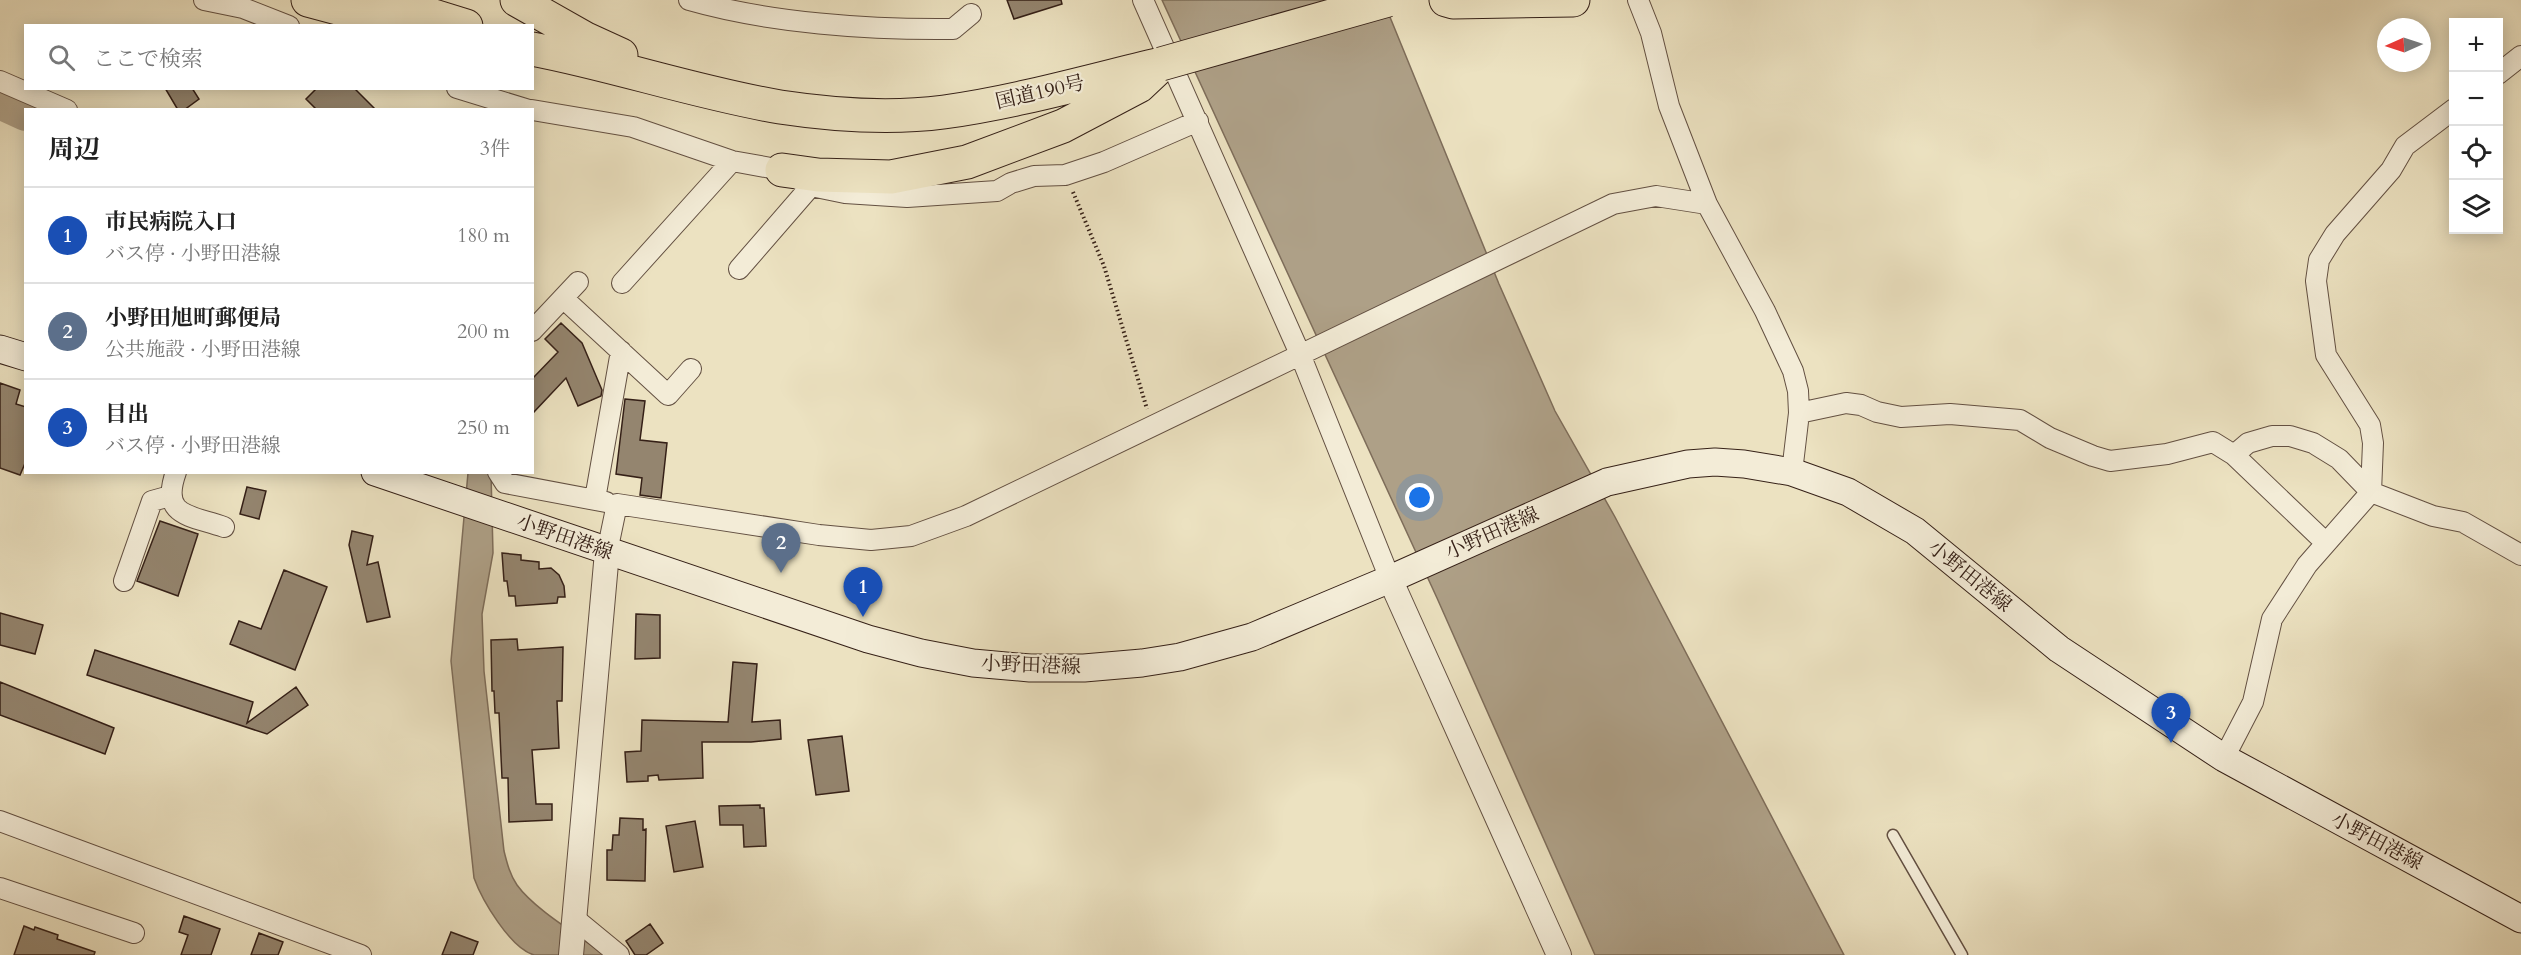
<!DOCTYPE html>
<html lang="ja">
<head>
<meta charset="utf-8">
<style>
  body { margin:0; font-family:Cardo,"Noto Serif JP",serif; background:#f2f2f2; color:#222 }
  .controls { position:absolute; right:18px; top:18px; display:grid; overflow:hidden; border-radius:0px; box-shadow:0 3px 15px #0003 }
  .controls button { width:54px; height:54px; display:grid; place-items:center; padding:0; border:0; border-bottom:2px solid #e0e0e0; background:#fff; color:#222; font:30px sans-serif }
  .compass { position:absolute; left:2377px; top:18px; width:54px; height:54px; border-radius:50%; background:#fff; box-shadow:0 3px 15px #0003; rotate:267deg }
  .you { position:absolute; left:1420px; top:498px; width:21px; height:21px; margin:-15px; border:4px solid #fff; border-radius:50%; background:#1a73e8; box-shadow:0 0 0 9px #1a73e833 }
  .badge { display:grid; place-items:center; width:39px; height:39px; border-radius:50%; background:#ea580c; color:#fff; font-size:20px; font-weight:700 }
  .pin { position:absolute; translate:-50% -50px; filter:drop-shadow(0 2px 3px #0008) }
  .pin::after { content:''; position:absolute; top:32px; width:21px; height:18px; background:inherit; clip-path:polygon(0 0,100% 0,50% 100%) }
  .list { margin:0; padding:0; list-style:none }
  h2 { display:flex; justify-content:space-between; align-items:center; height:78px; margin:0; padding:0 24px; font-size:26px }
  h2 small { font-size:20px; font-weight:400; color:#767676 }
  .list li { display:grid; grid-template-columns:39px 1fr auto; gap:18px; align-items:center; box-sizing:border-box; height:96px; padding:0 24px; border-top:2px solid #e0e0e0 }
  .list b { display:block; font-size:22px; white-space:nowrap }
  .list p { margin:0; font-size:20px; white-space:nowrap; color:#767676 }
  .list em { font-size:20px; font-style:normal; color:#767676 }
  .icon { flex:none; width:33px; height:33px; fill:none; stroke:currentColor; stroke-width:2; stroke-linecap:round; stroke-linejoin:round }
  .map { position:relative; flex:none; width:2521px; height:955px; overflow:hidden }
  .search { position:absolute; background:#fff; box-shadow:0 3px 15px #0003; left:24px; top:24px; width:510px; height:66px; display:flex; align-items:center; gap:15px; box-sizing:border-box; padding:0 21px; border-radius:0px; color:#767676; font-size:22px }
  .panel { position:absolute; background:#fff; box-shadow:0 3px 15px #0003; left:24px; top:108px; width:510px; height:366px; border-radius:0px }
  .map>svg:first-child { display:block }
  .water { fill:#aea087; stroke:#7e6d5a; stroke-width:1.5 }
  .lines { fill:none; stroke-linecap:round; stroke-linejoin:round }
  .river { stroke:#aea087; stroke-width:38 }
  .building { fill:#94856f; stroke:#352017; stroke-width:1.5 }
  .service-casing { stroke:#635042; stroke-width:13 }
  .minor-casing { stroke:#635042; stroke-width:22 }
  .tertiary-casing { stroke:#635042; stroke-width:26 }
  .secondary-casing { stroke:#352017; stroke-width:29 }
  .trunk-casing { stroke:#352017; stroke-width:35 }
  .path { stroke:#352017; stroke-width:4; stroke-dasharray:1.5 3; stroke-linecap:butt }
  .service { stroke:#f3ecd7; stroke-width:10 }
  .minor { stroke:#f3ecd7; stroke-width:20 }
  .tertiary { stroke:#f3ecd7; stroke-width:24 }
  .secondary { stroke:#f3ecd7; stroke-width:27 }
  .trunk { stroke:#ece2c1; stroke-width:33 }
  .trunk-bridge-casing { stroke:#352017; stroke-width:35; stroke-linecap:butt }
  .trunk-bridge { stroke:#ece2c1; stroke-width:33 }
  .labels { text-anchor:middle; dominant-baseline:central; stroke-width:4.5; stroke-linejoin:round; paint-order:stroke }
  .street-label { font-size:20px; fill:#352017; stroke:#f3ecd7 }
</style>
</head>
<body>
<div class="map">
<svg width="2521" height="955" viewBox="0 0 2521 955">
  <rect width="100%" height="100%" fill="#ece2c1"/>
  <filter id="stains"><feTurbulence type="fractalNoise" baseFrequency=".00333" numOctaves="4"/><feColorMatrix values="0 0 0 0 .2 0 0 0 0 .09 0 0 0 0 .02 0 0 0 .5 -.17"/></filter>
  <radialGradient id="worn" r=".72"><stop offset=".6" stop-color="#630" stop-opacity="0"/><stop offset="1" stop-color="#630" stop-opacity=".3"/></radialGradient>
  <path class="water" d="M 1162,0 L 1383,0 L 1499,284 L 1555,411 L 1615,517 L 1844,955 L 1595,955 L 1437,598 Z
    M 468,473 L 491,473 L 493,553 L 482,614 L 484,671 L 504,851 C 507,863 510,875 517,885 C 535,910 580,936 605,955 C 590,955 546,955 534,955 C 510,948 482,900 474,878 L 451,661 Z"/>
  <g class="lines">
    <path class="river" d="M 0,100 L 26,112"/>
  </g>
  <path class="building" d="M 1007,0 L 1061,0 L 1062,4 L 1014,19 Z
    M 165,88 L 192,88 L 199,99 L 184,110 L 178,110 Z
    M 317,88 L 354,88 L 376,110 L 317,110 L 306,99 Z
    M 561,323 L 582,343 L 602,390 L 601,396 L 578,406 L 566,378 L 532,414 L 532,379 L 558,352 L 545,339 Z
    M 0,383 L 20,390 L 16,404 L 26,407 L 26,461 L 20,475 L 0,468 Z
    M 625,399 L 645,401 L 640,440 L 667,443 L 661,498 L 640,495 L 642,478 L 616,474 Z
    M 247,487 L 266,491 L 259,519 L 240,514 Z
    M 160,521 L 198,534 L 178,596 L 137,581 Z
    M 352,531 L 373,536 L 367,565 L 378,562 L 390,617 L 367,622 L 349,545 Z
    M 502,553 L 521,555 L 521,560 L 539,562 L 539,569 L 551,568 L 559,575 L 564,586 L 565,597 L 558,597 L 557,603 L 516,606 L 515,596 L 509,596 L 507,581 L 504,581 Z
    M 284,570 L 327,587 L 295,670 L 230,644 L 239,621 L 261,629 Z
    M 0,613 L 43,625 L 35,654 L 0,645 Z
    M 636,614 L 660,615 L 660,658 L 635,659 Z
    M 517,639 L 518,650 L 563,647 L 562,701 L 557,701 L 559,748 L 532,750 L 536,804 L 552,804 L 552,820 L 509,822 L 508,778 L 502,778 L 499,713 L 495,713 L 494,691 L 492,691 L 491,640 Z
    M 95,650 L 253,702 L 247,723 L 296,687 L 308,705 L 267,734 L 87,675 Z
    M 733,662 L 757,664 L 752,722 L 780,720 L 781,739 L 751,742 L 702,742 L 703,778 L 659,780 L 658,775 L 648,776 L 648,781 L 627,782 L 625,752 L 641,751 L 642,720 L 728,722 Z
    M 0,682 L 114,728 L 105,754 L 0,715 Z
    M 842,736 L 849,791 L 816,795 L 808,740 Z
    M 760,805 L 760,808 L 764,808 L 766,846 L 744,847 L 743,825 L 720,825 L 719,806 Z
    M 620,818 L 643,819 L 643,830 L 646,829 L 645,881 L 607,880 L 607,850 L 612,850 L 613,835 L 619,835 Z
    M 695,821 L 703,867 L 674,872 L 666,826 Z
    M 184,916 L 220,929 L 211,955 L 181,955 L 188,935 L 179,932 Z
    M 650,924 L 663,943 L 646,955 L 635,955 L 626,941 Z
    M 24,926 L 34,930 L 35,927 L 58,935 L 57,939 L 95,952 L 94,955 L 14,955 Z
    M 451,932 L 478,942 L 473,955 L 442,955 Z
    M 259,933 L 283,942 L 278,955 L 251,955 Z"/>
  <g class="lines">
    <g class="service-casing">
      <path id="service" d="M 1893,835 L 1962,955"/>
    </g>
    <g class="minor-casing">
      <path id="minor" d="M 204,0 L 243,8 L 289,26
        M 689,0 C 769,23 869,30 953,29 L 971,14
        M 1143,0 L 1300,354 L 1390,579
        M 1638,0 L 1651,33 L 1669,106 L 1707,204 L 1765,311 L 1793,371 L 1798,391 L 1799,413 L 1792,472
        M 2498,74 L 2521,56
        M 0,81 L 67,110
        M 457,88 L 529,110
        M 532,110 L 633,127 L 732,161 L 782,170 L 811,186 L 845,193 L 907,197 L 997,191 L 1011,183 L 1034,176 L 1065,175 L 1104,162 L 1198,121
        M 739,269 L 811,186
        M 622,283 L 732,161
        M 563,298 L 668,395 L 691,369
        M 532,331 L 578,282
        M 1799,413 L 1846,403 L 1861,405 L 1877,412 L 1901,417 L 1950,414 L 2020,420 L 2050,438 L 2093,456 L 2110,461 L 2167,454 L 2213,442 L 2234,455 L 2248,443 L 2272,436 L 2290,436 L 2313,443 L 2339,459 L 2371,492 L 2433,516 L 2463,522 L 2521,555
        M 2234,455 L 2326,543
        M 176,472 C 160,517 190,515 224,527
        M 498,472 L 505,483 L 606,502
        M 595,499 L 621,351
        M 607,552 L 617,504 L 819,535 L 871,540 L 911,536 L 966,516 L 1613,204 L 1656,196 L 1707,204
        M 124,581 L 152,501 L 170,496
        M 2224,758 L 2253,702 L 2272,619 L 2307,565 L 2371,492 L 2373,443 L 2370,425 L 2326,355 L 2316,281 L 2319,260 L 2335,234 L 2391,170 L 2405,146 L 2454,109
        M 0,821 L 361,955
        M 0,888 L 134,933
        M 574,918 L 619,955"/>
    </g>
    <g class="tertiary-casing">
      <path id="tertiary" d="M 1390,579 L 1559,955
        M 571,955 L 607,552"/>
    </g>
    <g class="secondary-casing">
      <path id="secondary" d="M 0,349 L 26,357
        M 375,472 L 868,639 L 921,653 L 973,663 L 1030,668 L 1084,668 L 1142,663 L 1180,657 L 1252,637 L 1390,579 L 1607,482 L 1688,464 L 1715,462 L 1744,464 L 1792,472 L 1848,492 L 1915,531 L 2059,649 L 2224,758 L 2521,919"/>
    </g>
    <g class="trunk-casing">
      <path id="trunk" d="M 308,0 L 405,26
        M 382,0 L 466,26
        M 517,0 L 586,39 L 621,55
        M 1446,0 L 1453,2 L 1573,0
        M 532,49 C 616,65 697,93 780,107 C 833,115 891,119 944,112 C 1017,102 1089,81 1161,64
        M 782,170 L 818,175 L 891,177 L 967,162 L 1063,126 L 1139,86 L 1156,70"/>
    </g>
    <path class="path" d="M 1073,192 L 1104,266 L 1147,409"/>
    <use href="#service" class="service"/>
    <use href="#minor" class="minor"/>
    <use href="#tertiary" class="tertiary"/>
    <use href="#secondary" class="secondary"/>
    <use href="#trunk" class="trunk"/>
    <g class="trunk-bridge-casing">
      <path id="trunk-bridge" d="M 1161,64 L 1388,0"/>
    </g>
    <use href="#trunk-bridge" class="trunk-bridge"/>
  </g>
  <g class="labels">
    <g class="street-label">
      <text transform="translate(1040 92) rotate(-13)">国道190号</text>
      <text transform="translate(1492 533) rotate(-24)">小野田港線</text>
      <text transform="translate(565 537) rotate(19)">小野田港線</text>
      <text transform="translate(1970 576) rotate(39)">小野田港線</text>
      <text transform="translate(1031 665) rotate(2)">小野田港線</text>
      <text transform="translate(2377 841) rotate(28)">小野田港線</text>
    </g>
  </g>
  <rect width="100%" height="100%" filter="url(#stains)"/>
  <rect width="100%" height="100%" fill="url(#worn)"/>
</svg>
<div class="controls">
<button>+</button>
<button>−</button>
<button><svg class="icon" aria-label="locate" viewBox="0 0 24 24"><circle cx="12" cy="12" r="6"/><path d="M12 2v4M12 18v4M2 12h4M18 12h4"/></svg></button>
<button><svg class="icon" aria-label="layers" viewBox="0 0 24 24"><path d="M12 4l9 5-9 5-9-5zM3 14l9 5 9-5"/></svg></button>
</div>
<svg class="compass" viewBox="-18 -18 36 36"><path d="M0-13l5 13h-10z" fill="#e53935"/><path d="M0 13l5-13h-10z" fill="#767676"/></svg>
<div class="you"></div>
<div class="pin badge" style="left:863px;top:617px;background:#1a4fb4">1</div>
<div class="pin badge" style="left:781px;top:573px;background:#5c6f8a">2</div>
<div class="pin badge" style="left:2171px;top:743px;background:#1a4fb4">3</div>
<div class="search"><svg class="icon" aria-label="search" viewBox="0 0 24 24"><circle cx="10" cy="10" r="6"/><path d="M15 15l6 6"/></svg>ここで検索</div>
<section class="panel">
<h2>周辺<small>3件</small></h2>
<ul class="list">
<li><span class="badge" style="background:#1a4fb4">1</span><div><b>市民病院入口</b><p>バス停 · 小野田港線</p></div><em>180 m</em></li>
<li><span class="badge" style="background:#5c6f8a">2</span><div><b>小野田旭町郵便局</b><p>公共施設 · 小野田港線</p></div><em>200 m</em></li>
<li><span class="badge" style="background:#1a4fb4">3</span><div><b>目出</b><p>バス停 · 小野田港線</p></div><em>250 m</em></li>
</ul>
</section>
</div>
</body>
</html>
